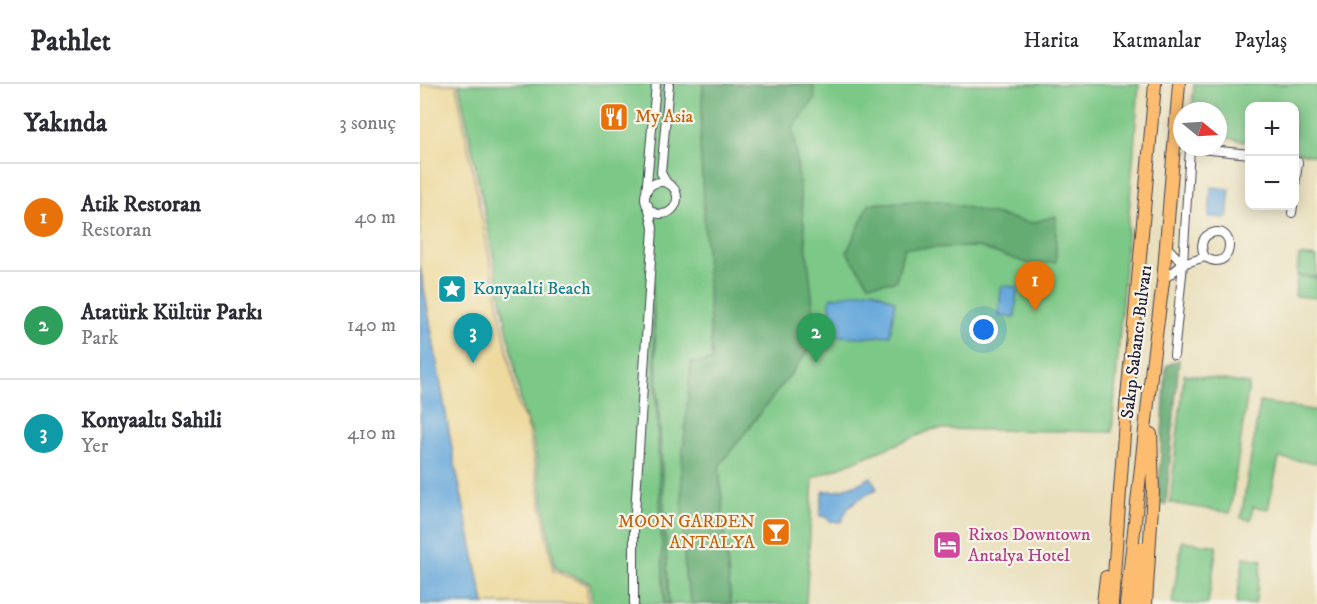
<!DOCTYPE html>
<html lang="tr">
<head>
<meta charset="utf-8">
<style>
  body { margin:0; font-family:"IM FELL DW Pica",serif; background:#f2f2f3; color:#2b2b33 }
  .controls { position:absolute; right:18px; top:18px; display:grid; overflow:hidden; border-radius:12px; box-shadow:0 3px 15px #0003 }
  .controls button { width:54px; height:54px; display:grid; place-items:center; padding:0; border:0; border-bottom:2px solid #e1e1e2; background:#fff; color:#2b2b33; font:30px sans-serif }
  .compass { position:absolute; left:753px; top:18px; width:54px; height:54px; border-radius:50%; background:#fff; box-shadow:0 3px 15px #0003; rotate:108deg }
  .you { position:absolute; left:564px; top:246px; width:21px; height:21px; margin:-15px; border:4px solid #fff; border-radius:50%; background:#1a73e8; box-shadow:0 0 0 9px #1a73e833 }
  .badge { display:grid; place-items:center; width:39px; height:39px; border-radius:50%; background:#0f766e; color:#fff; font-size:20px; font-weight:700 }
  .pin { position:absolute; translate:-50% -50px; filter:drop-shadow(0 2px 3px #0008) }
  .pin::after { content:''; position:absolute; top:32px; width:21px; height:18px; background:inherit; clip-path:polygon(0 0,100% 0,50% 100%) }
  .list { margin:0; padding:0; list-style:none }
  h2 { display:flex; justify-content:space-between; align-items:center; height:78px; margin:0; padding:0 24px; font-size:26px }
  h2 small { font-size:20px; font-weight:400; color:#7c7c81 }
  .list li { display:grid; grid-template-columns:39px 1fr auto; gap:18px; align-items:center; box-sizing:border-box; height:108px; padding:0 24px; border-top:2px solid #e1e1e2 }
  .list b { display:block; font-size:22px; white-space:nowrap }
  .list p { margin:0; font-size:20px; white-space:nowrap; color:#7c7c81 }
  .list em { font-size:20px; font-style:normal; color:#7c7c81 }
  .map { position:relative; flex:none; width:897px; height:520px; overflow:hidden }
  header { display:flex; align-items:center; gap:36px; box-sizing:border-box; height:84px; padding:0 30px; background:#fff; border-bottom:2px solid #e1e1e2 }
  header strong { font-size:28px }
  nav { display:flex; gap:33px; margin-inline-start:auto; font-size:21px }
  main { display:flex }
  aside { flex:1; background:#fff }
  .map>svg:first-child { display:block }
  .green { fill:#7cc886; stroke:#4f7560; stroke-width:1.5 }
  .forest { fill:#65ac73; stroke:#446757; stroke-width:1.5 }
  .sand { fill:#eeda9e; stroke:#887e6c; stroke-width:1.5 }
  .water { fill:#67a9db; stroke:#44668b; stroke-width:1.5 }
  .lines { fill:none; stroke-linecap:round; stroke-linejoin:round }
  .minor-casing { stroke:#403e4e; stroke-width:10 }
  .primary-casing { stroke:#403e4e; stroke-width:14 }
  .minor { stroke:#fff; stroke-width:8 }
  .primary { stroke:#fcbd6f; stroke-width:12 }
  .labels { text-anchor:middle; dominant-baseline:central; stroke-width:4.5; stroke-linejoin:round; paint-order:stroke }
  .food-label { font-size:18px; fill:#c56008; stroke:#f7f3e8; text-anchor:start }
  .culture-label { font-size:18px; fill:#0d838f; stroke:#f7f3e8; text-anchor:start }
  .street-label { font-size:18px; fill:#22223b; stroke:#f7f3e8 }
  .hotel-label { font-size:18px; fill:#b23c85; stroke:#f7f3e8; text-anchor:start }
</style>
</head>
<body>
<header>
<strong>Pathlet</strong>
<nav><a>Harita</a><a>Katmanlar</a><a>Paylaş</a></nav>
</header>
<main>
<aside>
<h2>Yakında<small>3 sonuç</small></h2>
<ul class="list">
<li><span class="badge" style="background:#e8710a">1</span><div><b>Atik Restoran</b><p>Restoran</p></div><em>40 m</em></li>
<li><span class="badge" style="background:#2e9e5b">2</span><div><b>Atatürk Kültür Parkı</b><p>Park</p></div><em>140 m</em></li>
<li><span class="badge" style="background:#0f9aa8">3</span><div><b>Konyaaltı Sahili</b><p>Yer</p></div><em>410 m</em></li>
</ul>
</aside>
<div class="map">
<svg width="897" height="520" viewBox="0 0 897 520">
  <rect width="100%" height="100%" fill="#f7f3e8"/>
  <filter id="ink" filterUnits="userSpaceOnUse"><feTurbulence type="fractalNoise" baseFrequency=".0167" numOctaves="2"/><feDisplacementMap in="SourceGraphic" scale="12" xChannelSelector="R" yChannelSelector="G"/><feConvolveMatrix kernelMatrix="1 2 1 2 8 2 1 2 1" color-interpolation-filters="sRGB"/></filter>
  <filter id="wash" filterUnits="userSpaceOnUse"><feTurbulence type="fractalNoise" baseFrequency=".008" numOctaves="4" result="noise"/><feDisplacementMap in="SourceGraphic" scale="24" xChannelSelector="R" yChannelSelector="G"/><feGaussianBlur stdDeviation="1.35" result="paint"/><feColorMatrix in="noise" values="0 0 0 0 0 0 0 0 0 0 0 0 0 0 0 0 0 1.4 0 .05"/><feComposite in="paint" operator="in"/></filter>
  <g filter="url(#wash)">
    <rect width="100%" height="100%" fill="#eae0bd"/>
    <path class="green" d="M 39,0 L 719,0 L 692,348 L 514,345 L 393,394 L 386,520 L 172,520 L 170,499 L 135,484 L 112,351 L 102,324 L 67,139 Z
      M 774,0 L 897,0 L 897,72 L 875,68 L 874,22 L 830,22 L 829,58 L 798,52 L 798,27 L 772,27 Z
      M 879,171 L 897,173 L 897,193 L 877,191 Z
      M 877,192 L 897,194 L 897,214 L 875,212 Z
      M 764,290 L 829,300 L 810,429 L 750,419 Z
      M 840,318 L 897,327 L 897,379 L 859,374 L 848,425 L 833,423 L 831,436 L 821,434 Z
      M 762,457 L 797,462 L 788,520 L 752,520 Z
      M 824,473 L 842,476 L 835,520 L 816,520 Z"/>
    <path class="forest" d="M 283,0 L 393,0 L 395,15 L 373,44 L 397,256 L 299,382 L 311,520 L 272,520 L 265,492 L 261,390 L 271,279 L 292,277 L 280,60 Z
      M 515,116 L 611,139 L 636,132 L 636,178 L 610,180 L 558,163 L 484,164 L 476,197 L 449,200 L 427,168 L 449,120 Z
      M 231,175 L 249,520 L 244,520 Z
      M 759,276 L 746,420 L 738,420 L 746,282 Z"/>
    <path class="sand" d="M 0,0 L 36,0 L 98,322 L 107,339 L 133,487 L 167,500 L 168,520 L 64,520 L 34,376 L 0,182 Z"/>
    <path class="water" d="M 791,103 L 810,105 L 807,134 L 789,133 Z
      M 0,182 L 34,376 L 64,520 L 0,520 Z
      M 581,202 L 597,203 L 595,233 L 579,232 Z
      M 453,206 L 475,217 L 470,251 L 450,253 L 411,252 L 410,214 Z
      M 451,393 L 457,405 C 441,414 426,418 422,438 L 410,437 L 406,433 L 400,432 L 402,411 L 404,407 L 416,407 L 438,400 Z"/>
  </g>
  <g filter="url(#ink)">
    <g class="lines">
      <g class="minor-casing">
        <path id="minor" d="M 874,78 L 878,78 L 874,110
          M225 114a16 16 0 1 1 32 0a16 16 0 1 1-32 0Z
          M 247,99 L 241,89 L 249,0
          M 226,110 L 236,0
          M 872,129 L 873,122
          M 746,162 L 763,180
          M 743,196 L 763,180 L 785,173 C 813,191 818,141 792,149 C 781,152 780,164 785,173
          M 754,271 L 763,180 L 770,64 L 830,70
          M 214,520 L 214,445 L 233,144 L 228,121"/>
      </g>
      <g class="primary-casing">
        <path id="primary" d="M 683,520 L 686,493
          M 692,520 L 706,322 L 714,242 L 735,0
          M 706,520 L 732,282 L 743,198 L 759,0
          M 717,520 L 721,464
          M 726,520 L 733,407 L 731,350"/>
      </g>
      <use href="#minor" class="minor"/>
      <use href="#primary" class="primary"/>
    </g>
  </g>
  <defs>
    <g id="restaurant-square" transform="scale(1.5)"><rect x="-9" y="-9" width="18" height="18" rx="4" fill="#e8710a" stroke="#f7f3e8"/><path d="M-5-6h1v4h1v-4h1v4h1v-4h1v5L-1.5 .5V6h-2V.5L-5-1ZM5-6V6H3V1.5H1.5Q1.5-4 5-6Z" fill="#fff"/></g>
    <g id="sight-square" transform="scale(1.5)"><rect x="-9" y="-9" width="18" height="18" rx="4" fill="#0f9aa8" stroke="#f7f3e8"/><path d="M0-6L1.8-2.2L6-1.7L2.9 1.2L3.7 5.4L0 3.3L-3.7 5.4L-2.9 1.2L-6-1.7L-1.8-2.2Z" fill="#fff"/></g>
    <g id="bar-square" transform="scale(1.5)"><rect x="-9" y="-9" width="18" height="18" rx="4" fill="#e8710a" stroke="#f7f3e8"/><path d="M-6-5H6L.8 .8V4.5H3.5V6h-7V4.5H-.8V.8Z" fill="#fff"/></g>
    <g id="hotel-square" transform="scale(1.5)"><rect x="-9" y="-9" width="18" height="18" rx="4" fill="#d1479c" stroke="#f7f3e8"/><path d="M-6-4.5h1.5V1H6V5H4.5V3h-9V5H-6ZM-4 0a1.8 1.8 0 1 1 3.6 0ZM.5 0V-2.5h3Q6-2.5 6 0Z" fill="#fff"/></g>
  </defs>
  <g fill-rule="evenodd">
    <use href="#restaurant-square" x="194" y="33"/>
    <use href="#sight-square" x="32" y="205"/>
    <use href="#bar-square" x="356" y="448"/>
    <use href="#hotel-square" x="527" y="461"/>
  </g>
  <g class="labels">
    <g class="food-label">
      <text x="215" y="33">My Asia</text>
      <text x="335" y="438" text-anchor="end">MOON GARDEN<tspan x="335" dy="21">ANTALYA</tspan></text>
    </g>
    <g class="culture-label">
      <text x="53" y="205">Konyaalti Beach</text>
    </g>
    <g class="street-label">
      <text transform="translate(717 258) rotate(-83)">Sakıp Sabancı Bulvarı</text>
    </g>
    <g class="hotel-label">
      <text x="548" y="451">Rixos Downtown<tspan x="548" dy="21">Antalya Hotel</tspan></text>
    </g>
  </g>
</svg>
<div class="controls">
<button>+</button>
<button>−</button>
</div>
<svg class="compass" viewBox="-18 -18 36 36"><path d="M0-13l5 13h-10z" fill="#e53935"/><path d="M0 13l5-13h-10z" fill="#7c7c81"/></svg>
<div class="you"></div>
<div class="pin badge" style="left:615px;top:227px;background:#e8710a">1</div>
<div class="pin badge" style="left:396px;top:279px;background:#2e9e5b">2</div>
<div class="pin badge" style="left:53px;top:279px;background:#0f9aa8">3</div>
</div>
</main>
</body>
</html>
